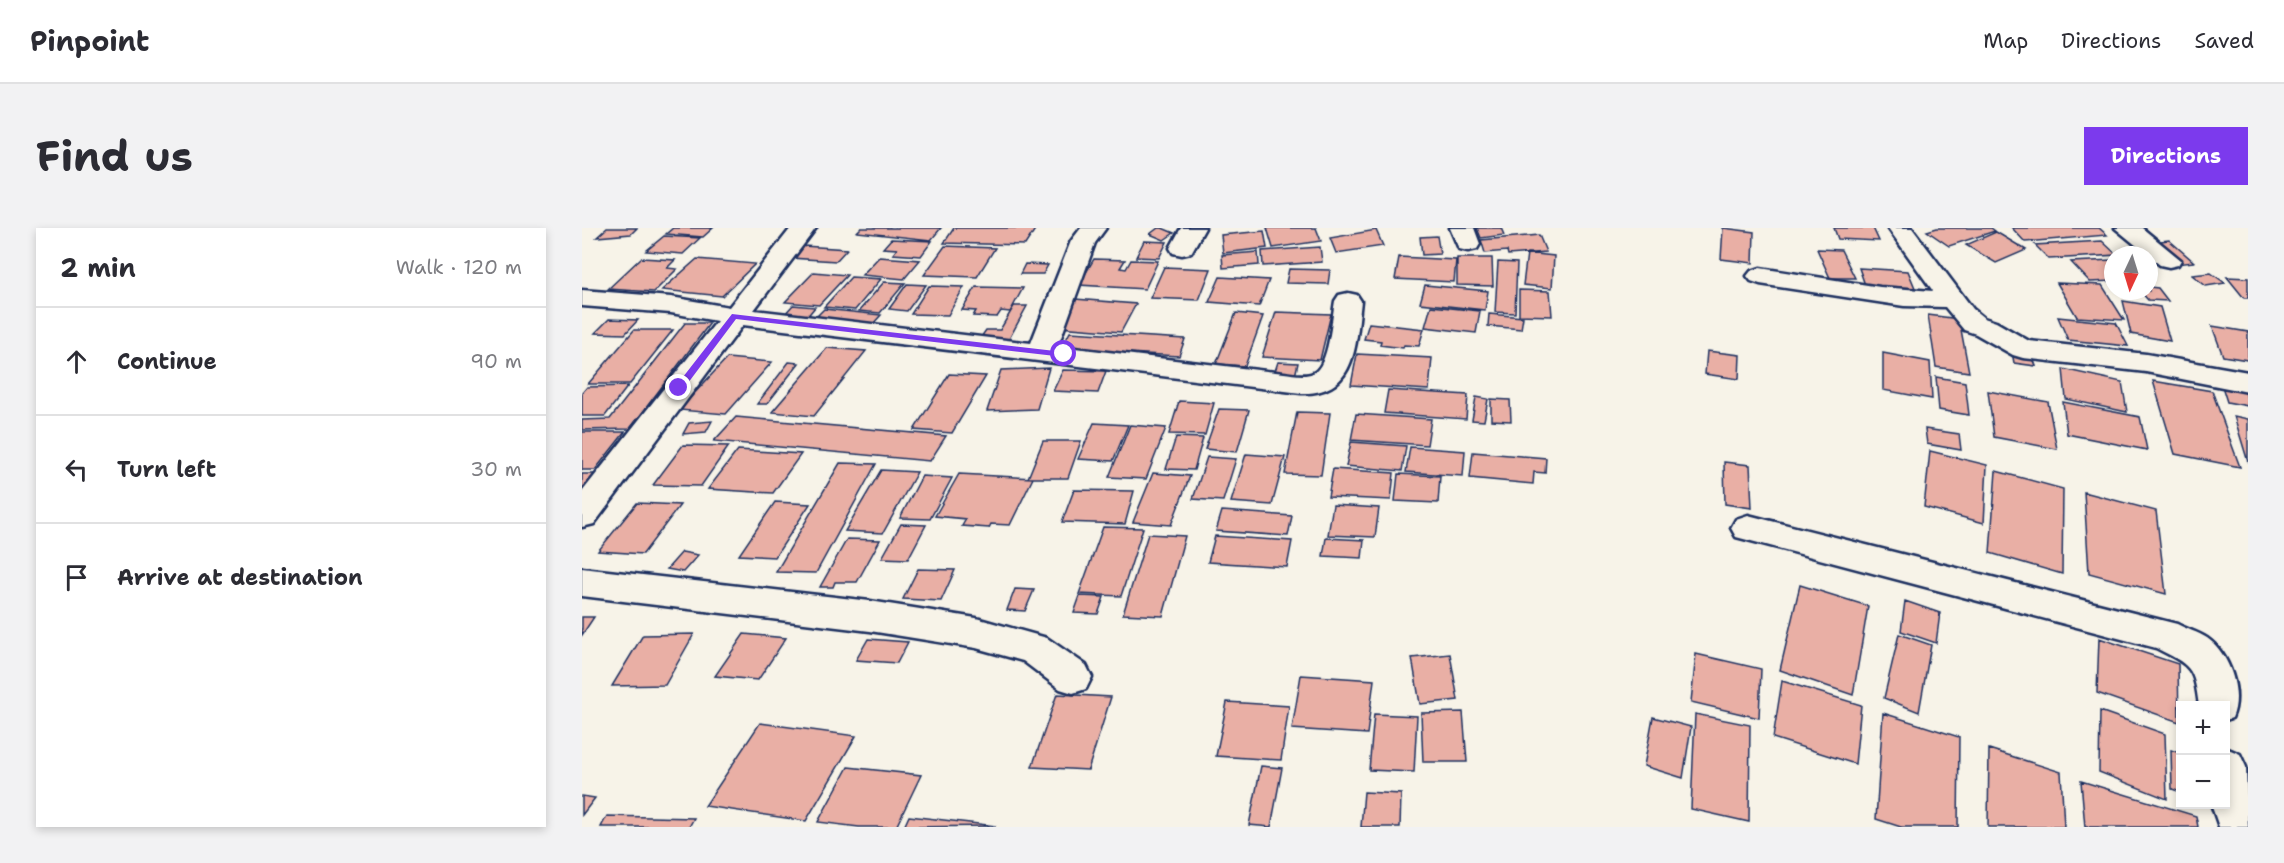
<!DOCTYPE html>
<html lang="en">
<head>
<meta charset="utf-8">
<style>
  body { margin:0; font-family:"Shantell Sans",sans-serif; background:#f2f2f3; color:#2b2b33 }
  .controls { position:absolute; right:18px; bottom:18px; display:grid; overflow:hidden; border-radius:0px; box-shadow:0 3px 9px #0003 }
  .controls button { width:54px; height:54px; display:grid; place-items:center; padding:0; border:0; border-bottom:2px solid #e1e1e2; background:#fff; color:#2b2b33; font:30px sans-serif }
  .compass { position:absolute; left:1522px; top:18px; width:54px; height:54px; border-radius:50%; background:#fff; box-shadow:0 3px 9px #0003; rotate:184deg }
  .stop { position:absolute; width:18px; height:18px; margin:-14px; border:4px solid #7c3aed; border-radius:50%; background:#fff }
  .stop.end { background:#7c3aed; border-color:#fff; box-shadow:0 2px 6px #0008 }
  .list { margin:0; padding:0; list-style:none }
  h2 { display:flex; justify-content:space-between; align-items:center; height:78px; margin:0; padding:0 24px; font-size:26px }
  h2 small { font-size:20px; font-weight:400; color:#7c7c81 }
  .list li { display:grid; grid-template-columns:39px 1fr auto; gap:18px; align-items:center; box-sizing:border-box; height:108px; padding:0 24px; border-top:2px solid #e1e1e2 }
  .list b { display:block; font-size:22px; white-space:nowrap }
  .list em { font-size:20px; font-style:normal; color:#7c7c81 }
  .icon { flex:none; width:33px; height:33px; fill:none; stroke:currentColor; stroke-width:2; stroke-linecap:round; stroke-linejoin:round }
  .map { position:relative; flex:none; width:1666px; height:599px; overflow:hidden; border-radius:0px }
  header { display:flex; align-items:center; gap:36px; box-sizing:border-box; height:84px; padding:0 30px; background:#fff; border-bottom:2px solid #e1e1e2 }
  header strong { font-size:28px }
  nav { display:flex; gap:33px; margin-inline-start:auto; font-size:21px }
  .intro { display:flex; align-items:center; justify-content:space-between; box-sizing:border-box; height:144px; padding:0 36px }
  h1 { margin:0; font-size:42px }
  .button { padding:15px 27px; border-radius:0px; background:#7c3aed; color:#fff; font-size:21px; font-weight:700 }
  main { display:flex; gap:36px; padding:0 36px }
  aside { flex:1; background:#fff; border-radius:0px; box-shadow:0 3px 9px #0003 }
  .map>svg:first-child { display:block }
  .building { fill:#e9afa5; stroke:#1b2f5e; stroke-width:1.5 }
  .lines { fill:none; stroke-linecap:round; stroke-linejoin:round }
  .street-casing { stroke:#1b2f5e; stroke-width:5 }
  .street { fill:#f7f3e8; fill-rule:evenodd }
  .route { fill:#7c3aed }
</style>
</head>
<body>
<header>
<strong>Pinpoint</strong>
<nav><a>Map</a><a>Directions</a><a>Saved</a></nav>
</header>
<div class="intro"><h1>Find us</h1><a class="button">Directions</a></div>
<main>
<aside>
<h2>2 min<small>Walk · 120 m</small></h2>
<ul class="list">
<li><svg class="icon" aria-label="ahead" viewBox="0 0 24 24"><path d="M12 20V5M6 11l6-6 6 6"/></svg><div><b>Continue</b></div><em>90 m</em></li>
<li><svg class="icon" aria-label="left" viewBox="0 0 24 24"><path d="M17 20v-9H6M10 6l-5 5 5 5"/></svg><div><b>Turn left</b></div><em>30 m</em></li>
<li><svg class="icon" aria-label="arrive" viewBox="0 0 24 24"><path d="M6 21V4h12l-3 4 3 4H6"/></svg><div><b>Arrive at destination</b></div></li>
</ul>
</aside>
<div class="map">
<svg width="1666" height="599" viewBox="0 0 1666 599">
  <rect width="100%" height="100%" fill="#f7f3e8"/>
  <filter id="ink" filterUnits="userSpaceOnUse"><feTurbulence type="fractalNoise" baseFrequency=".0167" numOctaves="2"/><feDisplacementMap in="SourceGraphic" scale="12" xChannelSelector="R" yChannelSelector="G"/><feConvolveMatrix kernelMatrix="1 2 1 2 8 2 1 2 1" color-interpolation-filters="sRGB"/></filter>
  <g filter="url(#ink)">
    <path class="building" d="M 25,0 L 55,0 L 49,6 L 15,9 Z
      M 91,0 L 131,0 L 121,9 L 84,6 Z
      M 279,0 L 359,0 L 349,12 L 275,4 Z
      M 372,0 L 454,0 L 443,17 L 362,15 Z
      M 576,0 L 580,0 L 592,5 L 582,12 L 568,6 Z
      M 685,0 L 734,0 L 739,13 L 691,20 Z
      M 895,0 L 919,0 L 922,7 L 899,10 Z
      M 1141,0 L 1172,4 L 1171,35 L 1139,31 Z
      M 1252,0 L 1291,0 L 1297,13 L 1256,11 Z
      M 1355,0 L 1409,0 L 1413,3 L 1367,18 L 1345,3 Z
      M 1430,0 L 1517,0 L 1525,7 L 1443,14 Z
      M 794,2 L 801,18 L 754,25 L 748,10 Z
      M 682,3 L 685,20 L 641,25 L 639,7 Z
      M 1414,4 L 1444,22 L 1414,35 L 1384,17 Z
      M 957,7 L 964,24 L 926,27 L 925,23 L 903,25 L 899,12 Z
      M 82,8 L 118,10 L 101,26 L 64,23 Z
      M 855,8 L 858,26 L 840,27 L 838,9 Z
      M 309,11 L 350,13 L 339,28 L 311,26 L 315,21 L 301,20 Z
      M 1587,12 L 1612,34 L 1594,36 L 1569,14 Z
      M 562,13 L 585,14 L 577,30 L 554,29 Z
      M 1520,13 L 1535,27 L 1467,31 L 1453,17 Z
      M 221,18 L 265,21 L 254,33 L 209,30 Z
      M 363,18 L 413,20 L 395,49 L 342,47 Z
      M 738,19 L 740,34 L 681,38 L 680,23 Z
      M 1235,21 L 1259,22 L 1273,50 L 1248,50 Z
      M 676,24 L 677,37 L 641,40 L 640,27 Z
      M 945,25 L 972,28 L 970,60 L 941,57 Z
      M 297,29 L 338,32 L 322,51 L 280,47 Z
      M 817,29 L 874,32 L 872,54 L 813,51 Z
      M 59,30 L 93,32 L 85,40 L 95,41 L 72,64 L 26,61 Z
      M 875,30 L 910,30 L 911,58 L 875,57 Z
      M 115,31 L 173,36 L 140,68 L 80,62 Z
      M 512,31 L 543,32 L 538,40 L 544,41 L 549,32 L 576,33 L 563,61 L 497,57 Z
      M 1531,32 L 1531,53 L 1508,54 L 1489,34 Z
      M 916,34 L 935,35 L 933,85 L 913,84 Z
      M 443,36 L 466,37 L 461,46 L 438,46 Z
      M 582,39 L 629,41 L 617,72 L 568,70 Z
      M 1277,40 L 1326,43 L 1333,60 L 1283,57 Z
      M 707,41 L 748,42 L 746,56 L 704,55 Z
      M 232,44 L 265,47 L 237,77 L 203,74 Z
      M 1629,45 L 1643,55 L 1624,58 L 1610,47 Z
      M 269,49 L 299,51 L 273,82 L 242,79 Z
      M 638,49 L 687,52 L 677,78 L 627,74 Z
      M 1645,49 L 1666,50 L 1666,70 L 1662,70 Z
      M 302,54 L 323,55 L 298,85 L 277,83 Z
      M 1475,55 L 1520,57 L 1542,92 L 1495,89 Z
      M 325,56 L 344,57 L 325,83 L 307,81 Z
      M 843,57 L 906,63 L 903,82 L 838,75 Z
      M 347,58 L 382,59 L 366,87 L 329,86 Z
      M 394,59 L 441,60 L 428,84 L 419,83 L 415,89 L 391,88 L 394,83 L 380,82 Z
      M 1567,59 L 1576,60 L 1586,73 L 1566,72 L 1558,63 L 1567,63 Z
      M 937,62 L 968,63 L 970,88 L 937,87 Z
      M 493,71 L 554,76 L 539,104 L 477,99 Z
      M 1541,73 L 1578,79 L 1588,113 L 1549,106 Z
      M 211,77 L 233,79 L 224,90 L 201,88 Z
      M 432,78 L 445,78 L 427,111 L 399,109 L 404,102 L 418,102 Z
      M 849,78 L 898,83 L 894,105 L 843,99 Z
      M 242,81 L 299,87 L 290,97 L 233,90 Z
      M 694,84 L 749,86 L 738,132 L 680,129 Z
      M 654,85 L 681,88 L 663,138 L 634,136 Z
      M 907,86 L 941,89 L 939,101 L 906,98 Z
      M 1346,87 L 1377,91 L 1387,144 L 1354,139 Z
      M 1476,89 L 1534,95 L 1546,118 L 1486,112 Z
      M 27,91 L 56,92 L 43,106 L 13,105 Z
      M 103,95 L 128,95 L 48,201 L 0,202 L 0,192 L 28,191 Z
      M 787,95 L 842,101 L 837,118 L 822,117 L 821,120 L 798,117 L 799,113 L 782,111 Z
      M 1630,98 L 1666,104 L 1666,132 L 1641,128 Z
      M 52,102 L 91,102 L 48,156 L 6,156 Z
      M 488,104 L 603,111 L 597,128 L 479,121 Z
      M 245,120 L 284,123 L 232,188 L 190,184 Z
      M 1125,123 L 1158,127 L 1157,151 L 1123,146 Z
      M 1430,124 L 1450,127 L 1454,138 L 1432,135 Z
      M 1301,125 L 1348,134 L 1350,171 L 1301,162 Z
      M 775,126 L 850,130 L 847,162 L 769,157 Z
      M 145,130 L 190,134 L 144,186 L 97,182 Z
      M 207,134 L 217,135 L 185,176 L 175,176 Z
      M 696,134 L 716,135 L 713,148 L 692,146 Z
      M 467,140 L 455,181 L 405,183 L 419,142 Z
      M 1481,141 L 1540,154 L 1545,184 L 1484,171 Z
      M 481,142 L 524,143 L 516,165 L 471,163 Z
      M 367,146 L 404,148 L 370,205 L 332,202 Z
      M 1354,149 L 1383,154 L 1387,187 L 1357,182 Z
      M 1571,153 L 1630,163 L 1658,239 L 1593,226 Z
      M 1639,155 L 1663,160 L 1666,178 L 1645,174 Z
      M 46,158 L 23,188 L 0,188 L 0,165 L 5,159 Z
      M 806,162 L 886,167 L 884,191 L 802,185 Z
      M 1406,163 L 1466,174 L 1475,221 L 1412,209 Z
      M 894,169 L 906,171 L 902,193 L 890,192 Z
      M 909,171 L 928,172 L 929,193 L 909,192 Z
      M 597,173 L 632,175 L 623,207 L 587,206 Z
      M 1481,174 L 1558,189 L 1565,222 L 1485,206 Z
      M 637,181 L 667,182 L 655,224 L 623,221 Z
      M 715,184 L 748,185 L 739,247 L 703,246 Z
      M 774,186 L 849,191 L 845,217 L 769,212 Z
      M 1652,188 L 1666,191 L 1666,234 Z
      M 154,189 L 364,208 L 348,233 L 132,213 Z
      M 130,193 L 124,204 L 101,206 L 107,195 Z
      M 512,195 L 546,197 L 531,233 L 496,231 Z
      M 548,197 L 584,200 L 564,251 L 527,249 Z
      M 1343,201 L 1377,206 L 1379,222 L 1345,216 Z
      M 0,204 L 43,204 L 13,242 L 0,242 Z
      M 594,209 L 621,210 L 612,242 L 584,241 Z
      M 461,213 L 499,213 L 486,250 L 446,250 Z
      M 769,214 L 824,218 L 820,243 L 764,238 Z
      M 101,217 L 147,218 L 119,258 L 71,257 Z
      M 828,219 L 883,223 L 881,248 L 824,244 Z
      M 156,222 L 219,226 L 191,265 L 126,261 Z
      M 1348,223 L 1405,237 L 1402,295 L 1342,279 Z
      M 891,224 L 964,230 L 963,245 L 952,244 L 951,256 L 888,250 Z
      M 664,226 L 703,229 L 690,277 L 649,274 Z
      M 625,229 L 654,231 L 641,273 L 611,271 Z
      M 1142,234 L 1168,237 L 1170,280 L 1143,276 Z
      M 258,235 L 294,236 L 234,345 L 194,344 Z
      M 751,241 L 812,245 L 809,272 L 746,269 Z
      M 299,242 L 335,244 L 301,305 L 263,303 Z
      M 1414,243 L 1481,261 L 1480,346 L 1408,325 Z
      M 571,245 L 608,248 L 589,297 L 551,294 Z
      M 0,246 L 16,246 L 0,266 Z
      M 377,246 L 451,250 L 428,297 L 409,296 L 407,300 L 380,298 L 384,291 L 353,288 Z
      M 816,246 L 858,248 L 856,275 L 813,273 Z
      M 340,248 L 370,250 L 348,291 L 318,290 Z
      M 492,262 L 552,263 L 543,296 L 480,294 Z
      M 1502,264 L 1574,283 L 1584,366 L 1507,345 Z
      M 193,274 L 228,276 L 193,329 L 157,327 Z
      M 55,275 L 98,277 L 61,326 L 16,323 Z
      M 751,277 L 797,280 L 793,309 L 746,307 Z
      M 640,283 L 710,288 L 706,308 L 634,303 Z
      M 319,296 L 344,297 L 326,331 L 300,330 Z
      M 521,299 L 561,300 L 539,368 L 497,366 Z
      M 566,306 L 603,308 L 581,388 L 541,386 Z
      M 633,308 L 710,313 L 705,339 L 626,334 Z
      M 744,310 L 782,312 L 780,330 L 741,328 Z
      M 265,311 L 298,312 L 275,354 L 253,354 L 251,359 L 238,359 Z
      M 100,324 L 116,327 L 101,344 L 85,341 Z
      M 336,341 L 373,342 L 359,373 L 321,371 Z
      M 1218,357 L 1286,378 L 1271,467 L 1198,442 Z
      M 433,361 L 452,362 L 443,383 L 425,382 Z
      M 498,368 L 522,369 L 516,386 L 492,385 Z
      M 1323,373 L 1358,385 L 1354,415 L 1319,403 Z
      M 0,389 L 12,389 L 0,407 Z
      M 112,406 L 83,457 L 30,458 L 61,407 Z
      M 162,406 L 204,410 L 176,452 L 133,448 Z
      M 1317,406 L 1349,417 L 1337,484 L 1302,470 Z
      M 1517,410 L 1596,436 L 1597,494 L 1515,465 Z
      M 286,411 L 326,414 L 315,435 L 274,432 Z
      M 868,426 L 876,472 L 838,476 L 830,430 Z
      M 1114,426 L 1179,441 L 1177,490 L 1109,474 Z
      M 719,447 L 792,452 L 785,506 L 710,501 Z
      M 1200,453 L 1279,477 L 1273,536 L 1191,510 Z
      M 475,466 L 529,469 L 506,542 L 450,539 Z
      M 645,474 L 707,478 L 699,532 L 634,528 Z
      M 1518,483 L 1583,506 L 1585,571 L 1517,544 Z
      M 881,484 L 885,534 L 841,534 L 839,485 Z
      M 1301,485 L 1377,509 L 1376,599 L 1319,599 L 1294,591 Z
      M 792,486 L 835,488 L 832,544 L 787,542 Z
      M 1113,486 L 1168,497 L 1167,594 L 1109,581 Z
      M 1071,489 L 1109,499 L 1101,550 L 1062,538 Z
      M 178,495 L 274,508 L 224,593 L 123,578 Z
      M 1407,521 L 1479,544 L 1482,599 L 1406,599 Z
      M 1589,522 L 1598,525 L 1598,564 L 1590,561 Z
      M 679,538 L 700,540 L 689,599 L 667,597 Z
      M 266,539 L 339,547 L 314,599 L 277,599 L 236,594 Z
      M 1499,553 L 1614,588 L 1616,599 L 1503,599 Z
      M 782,564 L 819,566 L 818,599 L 779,599 Z
      M 0,568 L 13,570 L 0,587 Z
      M 25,588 L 112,590 L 107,599 L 19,599 Z
      M 327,588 L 414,598 L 322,599 Z"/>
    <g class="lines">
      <g class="street-casing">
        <path id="street" d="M 209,0 L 234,0 L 172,82 L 449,115 L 489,13 L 499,0 L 524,0 L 513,15 L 476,118 L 702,145 C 710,146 723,149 731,145 C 747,139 750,89 753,73 L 757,67 L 766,65 L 775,67 L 779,73 C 774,115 775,167 719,165 L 161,97 L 12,296 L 0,299 L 0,264 L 135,93 L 89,85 L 0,78 L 0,62 L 89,69 L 147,79 Z
          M 599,0 L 623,0 L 609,25 L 600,27 L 591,25 L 588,20 Z
          M 868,0 L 892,0 L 898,16 L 895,21 L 886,23 L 877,21 Z
          M 1306,0 L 1330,0 L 1391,81 L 1402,90 L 1414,94 L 1447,113 L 1564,126 L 1666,144 L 1666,164 L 1564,144 L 1441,130 L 1431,127 L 1394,106 L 1382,102 L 1363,79 L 1322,78 L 1178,56 L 1169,53 L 1165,48 L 1169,43 L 1178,40 L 1298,59 L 1351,63 Z
          M 1533,0 L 1560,0 L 1599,32 L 1596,37 L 1587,39 L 1578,37 Z
          M 1166,287 L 1595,396 C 1604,401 1616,404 1625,410 C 1648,426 1661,465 1650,490 L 1644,492 L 1644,478 L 1617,478 C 1612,438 1609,438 1574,420 L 1154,309 L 1149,300 L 1154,291 Z
          M 0,340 L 288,373 L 394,390 L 465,410 L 504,437 L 510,449 L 504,461 L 491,465 L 478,461 L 441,433 L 394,420 L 288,403 L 0,368 Z
          M 1644,520 L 1658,526 L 1664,539 L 1666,599 L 1637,599 L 1629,576 L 1644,576 Z"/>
      </g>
      <use href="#street" class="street"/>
    </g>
  </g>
  <path class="route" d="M 150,86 L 482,124 L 486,126 L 482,129 L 154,91 L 100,163 L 94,163 L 94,158 Z"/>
</svg>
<div class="controls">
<button>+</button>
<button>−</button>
</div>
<svg class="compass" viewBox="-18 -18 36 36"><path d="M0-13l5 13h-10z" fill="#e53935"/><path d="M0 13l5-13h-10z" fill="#7c7c81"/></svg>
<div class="stop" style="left:482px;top:126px"></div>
<div class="stop end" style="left:97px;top:160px"></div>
</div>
</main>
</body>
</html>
